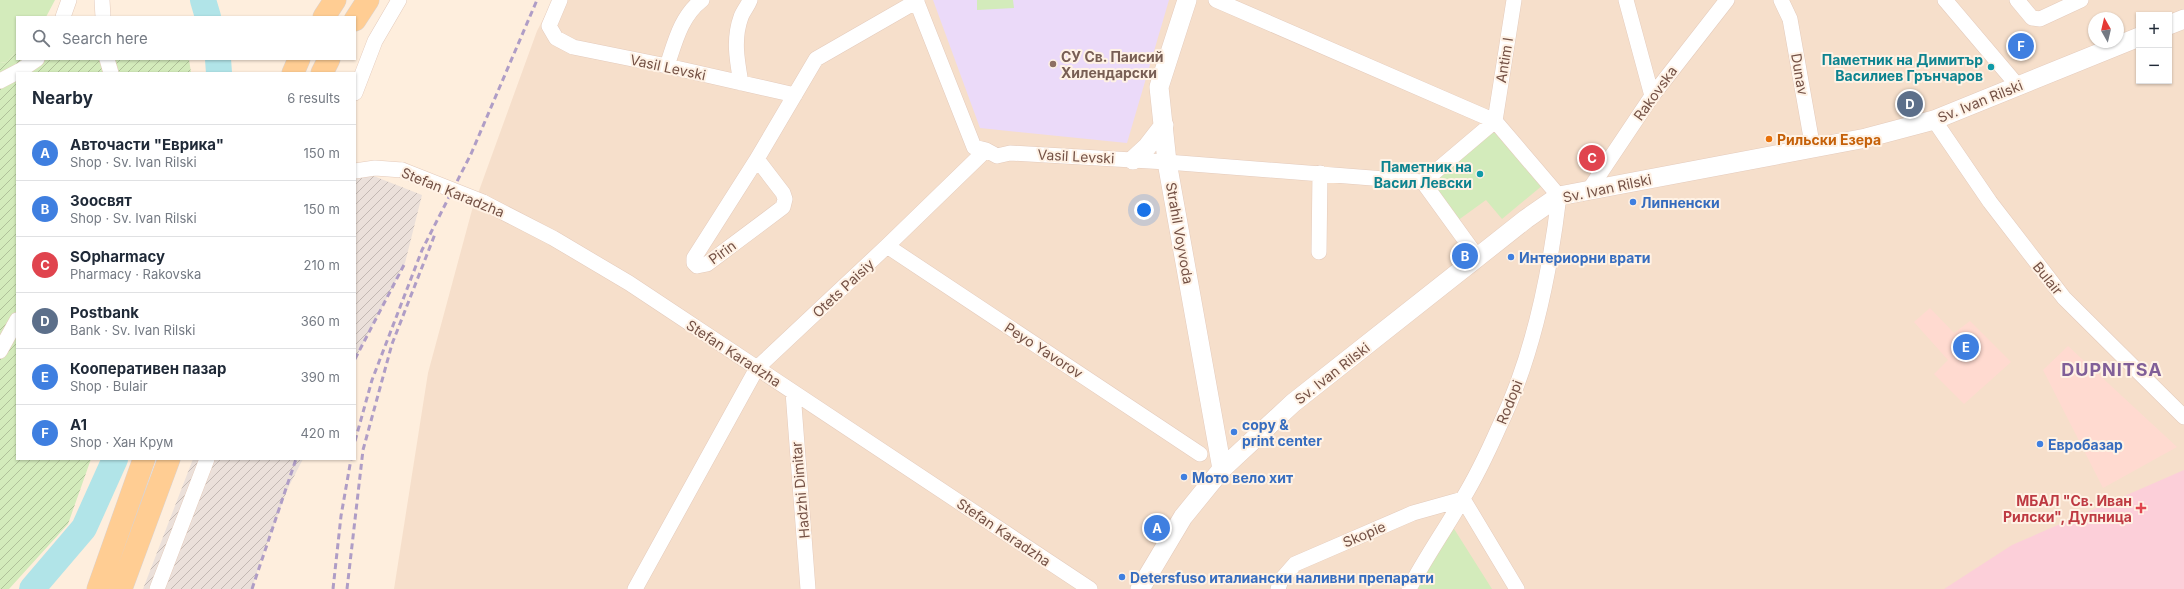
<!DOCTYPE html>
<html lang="en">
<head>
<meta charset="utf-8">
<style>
  body { margin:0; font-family:Inter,sans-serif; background:#f6f6f7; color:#1f2937 }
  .controls { position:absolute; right:12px; top:12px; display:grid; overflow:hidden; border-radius:0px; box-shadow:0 1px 3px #0004 }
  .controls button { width:36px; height:36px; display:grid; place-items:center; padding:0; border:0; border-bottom:1px solid #e0e1e3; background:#fff; color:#1f2937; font:20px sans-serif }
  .compass { position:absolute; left:2088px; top:12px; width:36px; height:36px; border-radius:50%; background:#fff; box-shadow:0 1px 3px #0004; rotate:352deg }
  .you { position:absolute; left:1144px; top:210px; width:14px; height:14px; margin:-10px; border:3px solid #fff; border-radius:50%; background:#1a73e8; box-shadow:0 0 0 6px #1a73e833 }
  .badge { display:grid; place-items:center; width:26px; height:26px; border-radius:50%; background:#0f766e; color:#fff; font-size:13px; font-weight:700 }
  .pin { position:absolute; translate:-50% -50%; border:2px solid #fff; box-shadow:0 1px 4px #0006 }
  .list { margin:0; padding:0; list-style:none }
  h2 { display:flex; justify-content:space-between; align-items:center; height:52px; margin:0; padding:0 16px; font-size:17px }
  h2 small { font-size:13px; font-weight:400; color:#747a83 }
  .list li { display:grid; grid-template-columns:26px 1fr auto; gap:12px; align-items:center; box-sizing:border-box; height:56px; padding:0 16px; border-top:1px solid #e0e1e3 }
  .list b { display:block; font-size:15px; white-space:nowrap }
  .list p { margin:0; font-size:13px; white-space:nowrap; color:#747a83 }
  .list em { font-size:13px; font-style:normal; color:#747a83 }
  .icon { flex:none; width:22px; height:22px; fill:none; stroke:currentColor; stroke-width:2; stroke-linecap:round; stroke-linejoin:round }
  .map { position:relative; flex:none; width:2184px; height:589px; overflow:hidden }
  .search { position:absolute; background:#fff; box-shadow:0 1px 3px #0004; left:16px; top:16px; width:340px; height:44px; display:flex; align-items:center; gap:10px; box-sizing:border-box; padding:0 14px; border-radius:0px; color:#747a83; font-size:15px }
  .panel { position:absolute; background:#fff; box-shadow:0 1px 3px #0004; left:16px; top:72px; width:340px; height:388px; border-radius:0px }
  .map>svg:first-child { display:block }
  .residential { fill:#f6dfcb; fill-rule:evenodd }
  .commercial { fill:#ffdad0 }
  .industrial { fill:url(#industrial-furrows) }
  .education { fill:#ebdaf9 }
  .medical { fill:#fccfd9 }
  .green { fill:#d3ebbb }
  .garden { fill:url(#garden-furrows) }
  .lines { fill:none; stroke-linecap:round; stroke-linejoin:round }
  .river { stroke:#b1e4e8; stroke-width:26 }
  .minor-casing { stroke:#e4cbbc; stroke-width:16 }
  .tertiary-casing { stroke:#e4cbbc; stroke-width:20 }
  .primary-casing { stroke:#dbd2cf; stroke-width:23 }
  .minor { stroke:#fff; stroke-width:15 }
  .tertiary { stroke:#fff; stroke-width:19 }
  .primary { stroke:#ffcd93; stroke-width:22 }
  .rail { stroke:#af9dc6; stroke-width:3; stroke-dasharray:6 4; stroke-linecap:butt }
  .minor-bridge-casing { stroke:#e4cbbc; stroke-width:16; stroke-linecap:butt }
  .minor-bridge { stroke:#fff; stroke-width:15 }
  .education-dot { fill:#8d6e63; stroke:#fff2e5; stroke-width:1.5 }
  .culture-dot { fill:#0f9aa8; stroke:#fff2e5; stroke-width:1.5 }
  .food-dot { fill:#e8710a; stroke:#fff2e5; stroke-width:1.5 }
  .shop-dot { fill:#3f7fe0; stroke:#fff2e5; stroke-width:1.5 }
  .health-dot { fill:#e0444e; stroke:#fff2e5; stroke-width:1.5 }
  .labels { text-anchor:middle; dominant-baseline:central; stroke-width:4; stroke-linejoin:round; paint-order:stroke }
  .education-label { font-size:14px; font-weight:bold; fill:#785e54; stroke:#fff2e5; text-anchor:start }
  .culture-label { font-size:14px; font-weight:bold; fill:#0d838f; stroke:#fff2e5; text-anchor:end }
  .street-label { font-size:14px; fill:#745145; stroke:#fff2e5 }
  .food-label { font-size:14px; font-weight:bold; fill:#c56008; stroke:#fff2e5; text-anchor:start }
  .shop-label { font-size:14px; font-weight:bold; fill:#366cbe; stroke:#fff2e5; text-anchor:start }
  .health-label { font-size:14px; font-weight:bold; fill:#be3a42; stroke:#fff2e5; text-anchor:end }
  .district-label { font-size:18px; font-weight:bold; letter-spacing:1px; fill:#805f98; stroke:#fff2e5 }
</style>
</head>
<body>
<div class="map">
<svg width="2184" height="589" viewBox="0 0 2184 589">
  <defs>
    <pattern id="industrial-furrows" width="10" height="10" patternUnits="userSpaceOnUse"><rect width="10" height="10" fill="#ebe0da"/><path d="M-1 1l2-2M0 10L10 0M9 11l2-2" fill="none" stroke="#c3b8b3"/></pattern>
    <pattern id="garden-furrows" width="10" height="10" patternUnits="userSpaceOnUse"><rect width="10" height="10" fill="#d3ebbb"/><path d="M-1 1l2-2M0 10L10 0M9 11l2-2" fill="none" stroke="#b0c19a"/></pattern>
  </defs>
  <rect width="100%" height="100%" fill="#feeedd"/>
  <path class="residential" d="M 553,0 L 2184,0 L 2184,589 L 394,589 L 428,373 L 472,210 L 537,31 ZM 2139,15 L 2169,15 L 2169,81 L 2139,81 ZM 2094,18 L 2118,18 L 2118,42 L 2094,42 Z"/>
  <path class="commercial" d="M 1930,308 L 1954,333 L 1970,321 L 2011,362 L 1964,404 L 1934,374 L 1948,360 L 1914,322 Z
    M 2068,346 L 2177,447 L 2103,488 L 2043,370 Z"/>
  <path class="industrial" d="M 366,173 L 422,195 L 405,263 L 355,359 L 355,176 Z
    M 193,459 L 303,459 L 288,488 L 260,562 L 252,589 L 143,589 Z"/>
  <path class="education" d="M 933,0 L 1169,0 L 1127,143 L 980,128 Z"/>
  <path class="medical" d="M 2184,470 L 2184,589 L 1944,589 L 2012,545 Z"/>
  <path class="green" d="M 0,0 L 55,0 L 46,17 L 17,17 L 17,50 L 7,62 L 0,63 Z
    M 977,0 L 1013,0 L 1014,8 L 977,10 Z
    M 1493,128 L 1543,185 L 1502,219 L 1486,200 L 1457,221 L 1426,181 Z
    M 1451,524 L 1492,589 L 1418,589 Z"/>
  <path class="garden" d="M 17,50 L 17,59 L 189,59 L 191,73 L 17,73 L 17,459 L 91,459 L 68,524 L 9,589 L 0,589 L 0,63 L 7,62 Z"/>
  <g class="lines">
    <path class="river" d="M 203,0 L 208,17
      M 218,59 L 219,73
      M 32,589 L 84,528 L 115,459"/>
    <g class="minor-casing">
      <path id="minor" d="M 102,0 L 103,17
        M 560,0 L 549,26 L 556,38 L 573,47 L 667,66 L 795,95
        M 1216,0 L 1495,121 L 1559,196 C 1550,273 1533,357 1499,427 C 1488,452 1476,477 1462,500 C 1445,530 1425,558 1409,589
        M 1626,0 L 1652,96
        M 1781,0 L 1790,19 L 1813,149
        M 1945,0 L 2018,86
        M 2017,0 L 2032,18 L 2040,19 L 2081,0
        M 63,17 L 69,0
        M 107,59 L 111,73
        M 667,66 C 675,42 681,16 702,0
        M 0,81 L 21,70 L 37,59
        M 741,83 C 737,60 733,39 741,17 C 743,11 748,6 750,0
        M 355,93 L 375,41 L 399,0
        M 1934,120 L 1990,202 L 2064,298 L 2184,417
        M 1495,121 L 1514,0
        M 986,150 L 997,156 L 1010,153 L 1167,162 L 1423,182 L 1478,258
        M 757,159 L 783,193 L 785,199 L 783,207 L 707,264 L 697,266 L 694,263 L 694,258 L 757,159 L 816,59 L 917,1
        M 355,171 L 375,168 L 402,170
        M 1423,182 L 1495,121
        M 1589,190 L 1652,96 L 1727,0
        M 483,202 L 553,238 L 629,283 L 1090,589
        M 887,246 L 1200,454
        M 1319,252 L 1320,173
        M 0,351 L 17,320
        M 793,392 L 808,589
        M 157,589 L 207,459
        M 635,589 L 757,368 L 887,246 L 986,150 L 974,147 L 916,0
        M 1278,589 L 1281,580 L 1295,564 L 1413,513 L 1463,499 L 1517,589"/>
    </g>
    <g class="tertiary-casing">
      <path id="tertiary" d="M 1187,0 L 1159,87 L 1167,162 L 1222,469
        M 2169,25 L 2184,19
        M 1133,160 L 1147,147 L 1164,125
        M 1140,589 L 1183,517 L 1222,469 L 1293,403 L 1526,219 L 1559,196 L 1866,138 L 1934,120 L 2139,37"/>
    </g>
    <g class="primary-casing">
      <path id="primary" d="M 324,17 L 335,0
        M 355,20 L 368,0
        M 293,73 L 299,59
        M 322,73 L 329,59
        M 98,589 L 144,459
        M 121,589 L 169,459"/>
    </g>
    <use href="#minor" class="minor"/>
    <use href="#tertiary" class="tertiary"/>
    <use href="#primary" class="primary"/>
    <path class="rail" d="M 355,359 L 405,263
      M 355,441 L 372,380 L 422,250 L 471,154 L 537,0
      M 252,589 L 296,459
      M 333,589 L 341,516 L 351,459
      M 347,589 L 363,450 L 392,344 L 435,234"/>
    <g class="minor-bridge-casing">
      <path id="minor-bridge" d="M 402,170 L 483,202"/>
    </g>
    <use href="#minor-bridge" class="minor-bridge"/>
  </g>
  <circle class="education-dot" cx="1053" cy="64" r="4"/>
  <g class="culture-dot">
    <circle cx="1991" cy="67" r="4"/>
    <circle cx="1480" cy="174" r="4"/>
  </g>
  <circle class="food-dot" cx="1769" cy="139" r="4"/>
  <g class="shop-dot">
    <circle cx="1633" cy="202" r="4"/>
    <circle cx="1511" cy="257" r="4"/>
    <circle cx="1234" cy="432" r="4"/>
    <circle cx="2040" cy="444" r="4"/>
    <circle cx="1184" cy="477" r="4"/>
    <circle cx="1122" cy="577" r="4"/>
  </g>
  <path class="health-dot" d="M2139 502h4v4h4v4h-4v4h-4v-4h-4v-4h4z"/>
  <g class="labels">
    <g class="education-label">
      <text x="1061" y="56">СУ Св. Паисий<tspan x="1061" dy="16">Хилендарски</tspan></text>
    </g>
    <g class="culture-label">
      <text x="1983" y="59">Паметник на Димитър<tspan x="1983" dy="16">Василиев Грънчаров</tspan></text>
      <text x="1472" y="166">Паметник на<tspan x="1472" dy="16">Васил Левски</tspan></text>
    </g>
    <g class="street-label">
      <text transform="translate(1504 60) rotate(-81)">Antim I</text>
      <text transform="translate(668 67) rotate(12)">Vasil Levski</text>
      <text transform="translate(1800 74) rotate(80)">Dunav</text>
      <text transform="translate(1655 93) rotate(-54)">Rakovska</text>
      <text transform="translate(1980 101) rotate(-22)">Sv. Ivan Rilski</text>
      <text transform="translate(1076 156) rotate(3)">Vasil Levski</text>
      <text transform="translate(1607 188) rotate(-12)">Sv. Ivan Rilski</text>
      <text transform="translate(453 192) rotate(22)">Stefan Karadzha</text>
      <text transform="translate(1180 233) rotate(80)">Strahil Voyvoda</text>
      <text transform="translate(722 252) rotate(-36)">Pirin</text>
      <text transform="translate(2048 278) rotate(51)">Bulair</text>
      <text transform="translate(843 288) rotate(-43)">Otets Paisiy</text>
      <text transform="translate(1044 350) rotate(33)">Peyo Yavorov</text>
      <text transform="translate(734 353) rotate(33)">Stefan Karadzha</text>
      <text transform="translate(1332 373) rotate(-38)">Sv. Ivan Rilski</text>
      <text transform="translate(1509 402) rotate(-68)">Rodopi</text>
      <text transform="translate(800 490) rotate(-95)">Hadzhi Dimitar</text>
      <text transform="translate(1004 532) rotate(34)">Stefan Karadzha</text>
      <text transform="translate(1364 534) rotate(-23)">Skopie</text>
    </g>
    <g class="food-label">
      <text x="1777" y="139">Рильски Езера</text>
    </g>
    <g class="shop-label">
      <text x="1641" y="202">Липненски</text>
      <text x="1519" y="257">Интериорни врати</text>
      <text x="1242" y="424">copy &amp;<tspan x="1242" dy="16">print center</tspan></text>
      <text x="2048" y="444">Евробазар</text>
      <text x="1192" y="477">Мото вело хит</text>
      <text x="1130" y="577">Detersfuso италиански наливни препарати</text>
    </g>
    <g class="health-label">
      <text x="2132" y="500">МБАЛ "Св. Иван<tspan x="2132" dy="16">Рилски", Дупница</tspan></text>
    </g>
    <g class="district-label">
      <text x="2112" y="369">DUPNITSA</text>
    </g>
  </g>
</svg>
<div class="controls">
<button>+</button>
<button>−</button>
</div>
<svg class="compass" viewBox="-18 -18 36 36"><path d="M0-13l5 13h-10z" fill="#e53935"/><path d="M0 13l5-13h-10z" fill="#747a83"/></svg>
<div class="you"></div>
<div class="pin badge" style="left:1157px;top:528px;background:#3f7fe0">A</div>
<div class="pin badge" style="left:1465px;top:256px;background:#3f7fe0">B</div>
<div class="pin badge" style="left:1592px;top:158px;background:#e0444e">C</div>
<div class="pin badge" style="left:1910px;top:104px;background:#5c6f8a">D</div>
<div class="pin badge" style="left:1966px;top:347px;background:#3f7fe0">E</div>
<div class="pin badge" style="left:2021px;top:46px;background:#3f7fe0">F</div>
<div class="search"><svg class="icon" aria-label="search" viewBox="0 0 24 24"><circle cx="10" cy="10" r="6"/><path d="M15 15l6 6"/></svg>Search here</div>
<section class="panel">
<h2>Nearby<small>6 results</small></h2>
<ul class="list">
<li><span class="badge" style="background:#3f7fe0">A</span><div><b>Авточасти &quot;Еврика&quot;</b><p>Shop · Sv. Ivan Rilski</p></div><em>150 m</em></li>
<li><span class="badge" style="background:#3f7fe0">B</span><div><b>Зоосвят</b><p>Shop · Sv. Ivan Rilski</p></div><em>150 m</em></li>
<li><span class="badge" style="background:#e0444e">C</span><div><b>SOpharmacy</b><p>Pharmacy · Rakovska</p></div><em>210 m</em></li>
<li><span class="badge" style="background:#5c6f8a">D</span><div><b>Postbank</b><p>Bank · Sv. Ivan Rilski</p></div><em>360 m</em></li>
<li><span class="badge" style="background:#3f7fe0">E</span><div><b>Кооперативен пазар</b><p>Shop · Bulair</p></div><em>390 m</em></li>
<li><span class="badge" style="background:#3f7fe0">F</span><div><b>A1</b><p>Shop · Хан Крум</p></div><em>420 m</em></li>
</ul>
</section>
</div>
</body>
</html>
